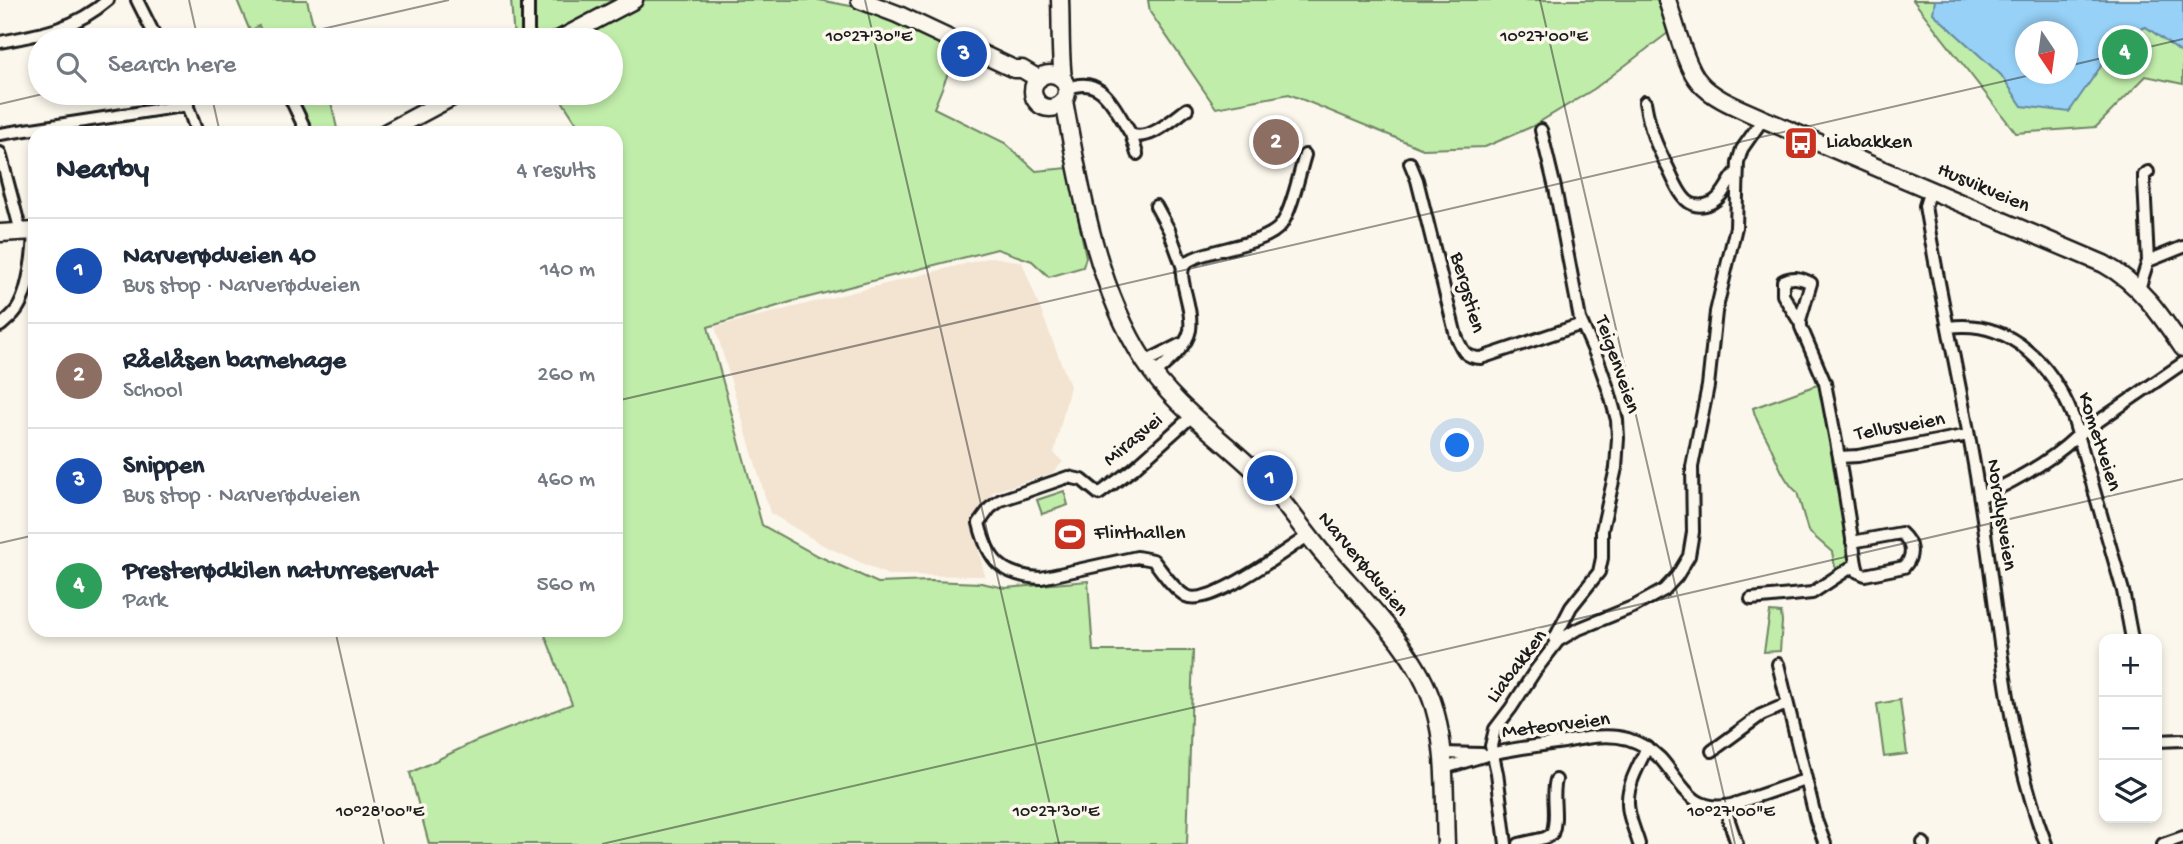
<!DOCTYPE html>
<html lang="en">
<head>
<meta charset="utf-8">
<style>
  body { margin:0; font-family:"Gochi Hand",sans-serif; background:#f6f6f7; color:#1f2937 }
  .controls { position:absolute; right:21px; bottom:21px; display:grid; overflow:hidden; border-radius:14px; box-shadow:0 4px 10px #0003 }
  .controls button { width:63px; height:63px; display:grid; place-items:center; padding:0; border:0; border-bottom:2px solid #e0e1e3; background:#fff; color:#1f2937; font:35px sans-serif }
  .compass { position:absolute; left:2015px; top:21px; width:63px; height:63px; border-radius:50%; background:#fff; box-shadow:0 4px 10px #0003; rotate:167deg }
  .you { position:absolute; left:1458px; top:446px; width:24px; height:24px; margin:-18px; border:5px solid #fff; border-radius:50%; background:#1a73e8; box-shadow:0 0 0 10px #1a73e833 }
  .badge { display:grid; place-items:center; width:46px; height:46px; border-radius:50%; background:#d93025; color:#fff; font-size:23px; font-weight:700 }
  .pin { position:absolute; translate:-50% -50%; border:4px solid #fff; box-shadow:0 2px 7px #0006 }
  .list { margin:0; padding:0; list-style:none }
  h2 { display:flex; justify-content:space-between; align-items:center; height:91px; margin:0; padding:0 28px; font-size:30px }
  h2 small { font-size:23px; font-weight:400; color:#747a83 }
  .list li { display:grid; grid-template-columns:46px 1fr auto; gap:21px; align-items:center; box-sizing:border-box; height:105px; padding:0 28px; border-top:2px solid #e0e1e3 }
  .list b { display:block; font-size:26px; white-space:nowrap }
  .list p { margin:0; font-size:23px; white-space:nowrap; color:#747a83 }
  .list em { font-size:23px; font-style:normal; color:#747a83 }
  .icon { flex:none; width:38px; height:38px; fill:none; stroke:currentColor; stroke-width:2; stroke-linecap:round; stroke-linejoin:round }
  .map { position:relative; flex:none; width:2183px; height:844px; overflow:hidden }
  .search { position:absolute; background:#fff; box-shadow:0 4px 10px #0003; left:28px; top:28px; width:595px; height:77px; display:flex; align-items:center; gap:18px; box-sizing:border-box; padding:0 24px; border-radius:38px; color:#747a83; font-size:26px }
  .panel { position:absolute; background:#fff; box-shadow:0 4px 10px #0003; left:28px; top:126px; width:595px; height:511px; border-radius:21px }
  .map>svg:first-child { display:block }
  .built { fill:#f3e3d1 }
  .green { fill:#c1edaa; stroke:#6e8463; stroke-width:2; fill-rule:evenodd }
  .water { fill:#97d1f7; stroke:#66899f; stroke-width:2; fill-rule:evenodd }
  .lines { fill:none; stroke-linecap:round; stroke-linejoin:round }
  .street-casing { stroke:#1c1c1c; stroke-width:16 }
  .secondary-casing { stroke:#1c1c1c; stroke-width:21 }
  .street { stroke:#fbf7ec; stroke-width:10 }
  .secondary { stroke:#fbf7ec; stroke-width:16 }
  .ticks { fill:none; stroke:#1c1c1c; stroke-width:2; stroke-opacity:0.45 }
  .labels { text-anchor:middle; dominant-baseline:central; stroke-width:7; stroke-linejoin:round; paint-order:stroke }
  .poi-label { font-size:21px; fill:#1c1c1c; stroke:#fbf7ec; text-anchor:start }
  .street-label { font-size:21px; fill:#1c1c1c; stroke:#fbf7ec }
  .ticks-label { font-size:18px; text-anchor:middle; fill:#1c1c1c; stroke:#fbf7ec; stroke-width:7; stroke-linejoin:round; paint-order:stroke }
</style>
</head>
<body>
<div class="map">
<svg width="2183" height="844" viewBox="0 0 2183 844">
  <rect width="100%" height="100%" fill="#fbf7ec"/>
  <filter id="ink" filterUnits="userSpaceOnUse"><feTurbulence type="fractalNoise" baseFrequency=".0143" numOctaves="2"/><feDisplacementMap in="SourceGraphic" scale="14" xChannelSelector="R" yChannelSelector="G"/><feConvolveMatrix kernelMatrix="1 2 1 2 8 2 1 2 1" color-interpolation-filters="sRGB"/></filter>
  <g filter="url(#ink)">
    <path class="built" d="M 992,257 L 1022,262 L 1070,386 L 1054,453 L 1063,462 L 1052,473 L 993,492 L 973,528 L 985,576 L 888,575 L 823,545 L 770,513 L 715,327 Z"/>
    <path class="green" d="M 237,0 L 307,0 L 317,40 L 266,40 L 259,26 L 250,31 Z
      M 511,0 L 819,0 L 861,8 L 957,51 L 934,108 L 1005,143 L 1036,171 L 1068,168 L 1086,257 L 1083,267 L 1049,277 L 1032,261 L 997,249 L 794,301 L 708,327 L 762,525 L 814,554 L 878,583 L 930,581 L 981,583 L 1005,588 L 1088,581 L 1093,651 L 1193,651 L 1187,844 L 429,844 L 410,773 L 474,742 L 572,704 L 543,630 L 616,630 L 616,133 L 583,133 L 557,93 L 611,93 L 611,40 L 514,40 Z
      M 1148,0 L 1657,0 L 1668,33 L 1594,89 L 1531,127 L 1485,147 L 1423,149 L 1289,94 L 1216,108 L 1150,12 Z
      M 1913,0 L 2183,0 L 2183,84 L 2146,76 L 2096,127 L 2016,133 ZM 2025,32 L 2068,32 L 2068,74 L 2025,74 Z
      M 294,93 L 329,93 L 338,133 L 310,133 Z
      M 1817,385 L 1820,385 L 1823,389 L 1852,560 L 1836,572 L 1832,552 L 1808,531 L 1797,492 C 1783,480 1777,460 1769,443 C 1763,431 1756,422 1753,408 Z
      M 1064,491 L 1068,505 L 1042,514 L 1037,500 Z
      M 1770,612 L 1781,613 L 1782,622 L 1780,651 L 1764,652 Z
      M 1900,700 L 1907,754 L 1884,757 L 1877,704 Z"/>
    <path class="water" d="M 1935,0 L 2183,0 L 2183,54 L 2146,27 L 2122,36 L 2069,112 L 2022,106 L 2001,75 L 1933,13 ZM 2025,32 L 2068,32 L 2068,74 L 2025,74 Z"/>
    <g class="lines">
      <g class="street-casing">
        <path id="street" d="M 137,0 L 157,40
          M 528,0 L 528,30 L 530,40
          M 0,42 C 43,34 74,29 108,0
          M 1067,89 C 1102,72 1115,110 1131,134 C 1149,142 1173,119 1187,109
          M 183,93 L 197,133
          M 288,93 L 307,133
          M 1645,102 C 1650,130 1655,143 1668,168 C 1677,186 1685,216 1713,202 C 1725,195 1727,182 1736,173
          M 1541,130 L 1555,188 L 1580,319 L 1598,360 L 1609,391 L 1617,420 L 1618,438 L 1616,468 L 1602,530 L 1602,558 L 1599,572 L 1571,607 L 1555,638 L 1558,641
          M 0,134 L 188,105
          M 1131,134 L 1137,154
          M 0,153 L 21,232
          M 1410,163 L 1417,180 L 1456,336 C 1462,350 1465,358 1481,358 L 1582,324
          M 1930,190 L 1925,206 C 1941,302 1964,398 1979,494 C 1999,611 2003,733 2046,844
          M 1156,206 L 1169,230 L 1183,268
          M 2148,261 L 2183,247
          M 2139,289 L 2148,261 L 2144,181 L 2144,175 L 2148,172
          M 1801,324 L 1783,295 L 1783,281 C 1793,276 1801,278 1811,283 L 1800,320 L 1801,327 L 1825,383 L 1839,457 L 1858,456 L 1968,435
          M 0,326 C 7,320 15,314 19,306 C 28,291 35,249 33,231
          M 1949,327 C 2010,319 2052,364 2073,417 L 2123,591 L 2132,639
          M 1145,362 L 1181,344
          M 1153,375 C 1166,364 1187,347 1190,330 C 1192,316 1187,300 1184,287 C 1183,280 1180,273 1184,266 C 1193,249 1264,248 1281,225 C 1292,210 1299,174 1305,155
          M 1192,416 L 1133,469 L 1099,494 L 1082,480 L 1068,477 L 1001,500 L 990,508 L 979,523 C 988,560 1001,576 1041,578 L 1137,557 L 1153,560 C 1162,571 1173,589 1186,596 C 1210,608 1285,550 1308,536
          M 1839,457 L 1856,564 L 1858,572 L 1865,575 L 1904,567 C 1915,555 1912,543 1901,533 L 1852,542
          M 1980,497 C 2013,482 2050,462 2077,436 L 2183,363
          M 1751,599 L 1812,593 L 1856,564
          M 1778,664 L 1816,820 L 1825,844
          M 2157,741 L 2183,740
          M 1712,751 L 1761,715 L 1787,704
          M 1442,753 L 1482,754
          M 1443,768 C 1461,764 1477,757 1495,753 C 1518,748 1541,745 1564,742 C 1585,738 1607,733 1628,739 C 1640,743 1651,749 1660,758 C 1682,782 1690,814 1731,805 L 1805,780
          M 1724,806 L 1737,844
          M 1923,843 L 1924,844
          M 1506,844 L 1497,773 L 1491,746 L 1495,729 L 1511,708 L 1535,671 L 1558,641 L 1576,630 L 1635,606 L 1664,590 L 1677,576 L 1689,556 L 1693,532 L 1692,467 L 1708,386 L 1716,312 L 1736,227 L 1738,162 L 1742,149 L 1763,119
          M 1519,844 L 1545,838 L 1552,834 C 1559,816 1551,797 1556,780
          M 1639,844 C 1635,830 1627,815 1628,800 C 1628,782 1640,764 1647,747
          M 2163,844 L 2183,837"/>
      </g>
      <g class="secondary-casing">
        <path id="secondary" d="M 860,0 L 897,14 L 1014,69 L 1022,69 L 1039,79
          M 1060,0 C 1061,27 1060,53 1063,79
          M 1667,0 C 1675,22 1685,67 1700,83 C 1715,100 1742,109 1763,119 L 2104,264 C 2139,283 2161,315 2183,348
          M 558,40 L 634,0
          M1033 91a17 17 0 1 1 34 0a17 17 0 1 1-34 0Z
          M 1064,101 C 1080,187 1096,287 1145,362 C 1173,405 1216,434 1253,469 C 1278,493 1298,523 1320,550 C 1359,596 1417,649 1434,707 C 1447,751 1444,799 1446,844
          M 385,133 L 460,93
          M 0,233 L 35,231"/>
      </g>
      <use href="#street" class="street"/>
      <use href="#secondary" class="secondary"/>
    </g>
  </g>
  <path class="ticks" d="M 189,0 L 198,40M 865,0 L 1059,844M 1540,0 L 1735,844M 274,40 L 449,0M 2068,66 L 2183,39M 211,93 L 220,133M 0,104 L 47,93M 616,401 L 2035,74M 0,543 L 35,535M 335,630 L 384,844M 602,844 L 2183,479"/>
  <defs>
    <g id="bus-square" transform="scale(1.75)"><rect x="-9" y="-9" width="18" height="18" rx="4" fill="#c8321e" stroke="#fbf7ec"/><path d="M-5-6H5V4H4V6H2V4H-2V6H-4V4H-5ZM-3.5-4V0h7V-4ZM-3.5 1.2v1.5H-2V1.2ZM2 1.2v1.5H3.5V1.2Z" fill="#fff"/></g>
    <g id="stadium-square" transform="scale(1.75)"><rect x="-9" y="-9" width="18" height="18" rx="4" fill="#c8321e" stroke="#fbf7ec"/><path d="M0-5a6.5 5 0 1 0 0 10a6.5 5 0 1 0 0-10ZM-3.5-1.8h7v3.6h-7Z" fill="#fff"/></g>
  </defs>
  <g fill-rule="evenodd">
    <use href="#bus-square" x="1801" y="143"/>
    <use href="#stadium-square" x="1070" y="534"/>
  </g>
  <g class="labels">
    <g class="poi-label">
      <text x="1826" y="143">Liabakken</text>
      <text x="1094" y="534">Flinthallen</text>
    </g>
    <g class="street-label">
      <text transform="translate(1983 189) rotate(23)">Husvikveien</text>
      <text transform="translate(1466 293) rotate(74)">Bergstien</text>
      <text transform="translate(1616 365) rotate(71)">Teigenveien</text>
      <text transform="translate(1900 428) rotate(-10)">Tellusveien</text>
      <text transform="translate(1134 441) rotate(-40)">Mirasvei</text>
      <text transform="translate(2098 442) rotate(72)">Kometveien</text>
      <text transform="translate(2000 515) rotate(81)">Nordlysveien</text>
      <text transform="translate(1362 565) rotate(50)">Narverødveien</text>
      <text transform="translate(1518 667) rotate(-53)">Liabakken</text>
      <text transform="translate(1556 727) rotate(-7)">Meteorveien</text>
    </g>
  </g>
  <g class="ticks-label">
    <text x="869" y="41">10°27'30"E</text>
    <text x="1544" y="41">10°27'00"E</text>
    <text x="380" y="816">10°28'00"E</text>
    <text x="1056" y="816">10°27'30"E</text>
    <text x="1731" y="816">10°27'00"E</text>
  </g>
</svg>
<div class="controls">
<button>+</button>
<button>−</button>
<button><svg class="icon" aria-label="layers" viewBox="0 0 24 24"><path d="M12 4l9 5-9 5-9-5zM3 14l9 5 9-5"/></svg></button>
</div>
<svg class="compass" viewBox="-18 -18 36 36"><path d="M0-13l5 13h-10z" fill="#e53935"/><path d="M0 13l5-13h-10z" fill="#747a83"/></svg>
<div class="you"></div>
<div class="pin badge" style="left:1270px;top:478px;background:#1a4fb4">1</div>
<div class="pin badge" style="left:1276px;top:142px;background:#8d6e63">2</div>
<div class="pin badge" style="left:964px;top:54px;background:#1a4fb4">3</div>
<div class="pin badge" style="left:2125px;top:52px;background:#2e9e5b">4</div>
<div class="search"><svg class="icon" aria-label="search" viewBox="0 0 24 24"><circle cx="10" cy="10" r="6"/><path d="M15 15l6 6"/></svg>Search here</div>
<section class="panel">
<h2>Nearby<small>4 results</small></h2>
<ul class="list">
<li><span class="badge" style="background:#1a4fb4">1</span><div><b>Narverødveien 40</b><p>Bus stop · Narverødveien</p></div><em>140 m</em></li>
<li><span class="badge" style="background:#8d6e63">2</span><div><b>Råelåsen barnehage</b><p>School</p></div><em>260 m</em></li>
<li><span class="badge" style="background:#1a4fb4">3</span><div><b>Snippen</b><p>Bus stop · Narverødveien</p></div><em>460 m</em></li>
<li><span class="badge" style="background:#2e9e5b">4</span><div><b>Presterødkilen naturreservat</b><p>Park</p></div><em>560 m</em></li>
</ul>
</section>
</div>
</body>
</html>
